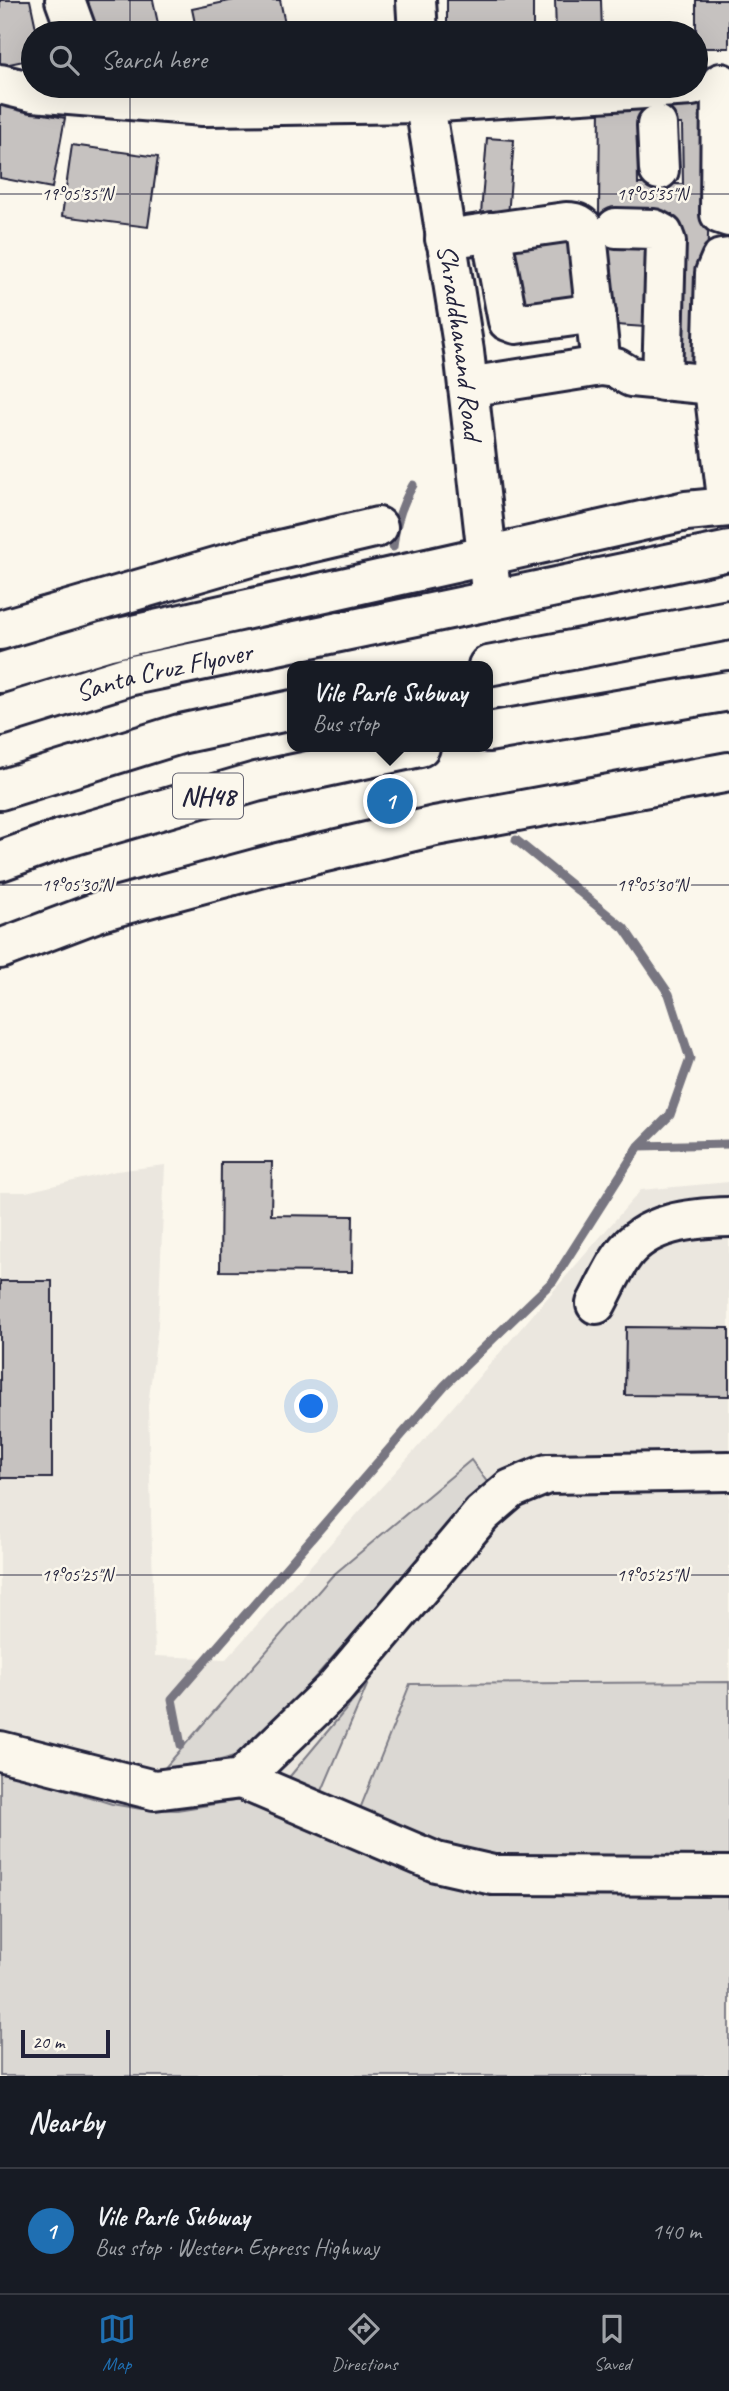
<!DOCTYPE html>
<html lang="en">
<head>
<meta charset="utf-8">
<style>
  body { margin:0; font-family:Caveat,sans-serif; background:#20242c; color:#f1f3f6 }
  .scale { position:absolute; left:21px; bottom:18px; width:89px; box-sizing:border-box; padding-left:7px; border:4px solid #22223b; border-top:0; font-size:19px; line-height:24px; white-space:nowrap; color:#22223b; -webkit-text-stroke:5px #fbf7ec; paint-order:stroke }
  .you { position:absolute; left:312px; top:1407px; width:24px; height:24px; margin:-18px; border:5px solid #fff; border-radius:50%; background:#1a73e8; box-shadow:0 0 0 10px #1a73e833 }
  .badge { display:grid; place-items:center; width:46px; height:46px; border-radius:50%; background:#1f6fb2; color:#fff; font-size:23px; font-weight:700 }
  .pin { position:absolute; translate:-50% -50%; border:4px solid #fff; box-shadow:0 2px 7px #0006 }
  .popup { position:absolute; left:287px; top:661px; width:206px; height:91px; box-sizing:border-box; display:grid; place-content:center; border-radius:14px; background:#171b24; filter:drop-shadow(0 2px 5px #0005); font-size:23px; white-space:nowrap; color:#9ea1a6 }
  .popup b { font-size:26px; color:#f1f3f6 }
  .popup::after { content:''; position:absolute; left:50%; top:100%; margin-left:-14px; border:14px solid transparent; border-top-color:#171b24 }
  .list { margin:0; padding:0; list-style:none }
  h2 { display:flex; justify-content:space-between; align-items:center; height:91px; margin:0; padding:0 28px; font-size:30px }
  h2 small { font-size:23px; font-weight:400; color:#9ea1a6 }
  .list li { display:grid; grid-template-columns:46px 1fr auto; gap:21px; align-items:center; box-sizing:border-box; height:126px; padding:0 28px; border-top:2px solid #363941 }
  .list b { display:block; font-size:26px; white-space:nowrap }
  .list p { margin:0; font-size:23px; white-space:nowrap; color:#9ea1a6 }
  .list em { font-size:23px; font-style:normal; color:#9ea1a6 }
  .icon { flex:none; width:38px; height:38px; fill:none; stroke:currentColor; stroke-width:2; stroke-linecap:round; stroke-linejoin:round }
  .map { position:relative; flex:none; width:729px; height:2076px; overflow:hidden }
  .search { position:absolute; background:#171b24; box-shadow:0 7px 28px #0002; left:21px; right:21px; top:21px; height:77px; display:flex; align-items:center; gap:18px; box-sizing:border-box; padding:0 24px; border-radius:38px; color:#9ea1a6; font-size:26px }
  .sheet { height:217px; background:#171b24 }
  nav { display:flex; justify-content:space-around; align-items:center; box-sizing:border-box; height:98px; border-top:2px solid #363941; background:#171b24; font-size:19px; color:#9ea1a6 }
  nav a { display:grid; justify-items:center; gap:4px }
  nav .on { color:#1f6fb2 }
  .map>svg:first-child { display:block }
  .built { fill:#ebe7df }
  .green { fill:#dbd8d3; stroke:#7e7d87; stroke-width:2 }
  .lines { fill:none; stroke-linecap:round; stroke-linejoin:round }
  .stream { stroke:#787681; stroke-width:9 }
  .building { fill:#c6c2c0; stroke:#22223b; stroke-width:2; fill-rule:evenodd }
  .minor-casing { stroke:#22223b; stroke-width:44 }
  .major-casing { stroke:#22223b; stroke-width:44 }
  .highway-casing { stroke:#22223b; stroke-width:44 }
  .minor { stroke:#fbf7ec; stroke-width:38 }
  .major { stroke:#fbf7ec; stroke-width:38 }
  .highway { stroke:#fbf7ec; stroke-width:38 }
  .ticks { fill:none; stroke:#22223b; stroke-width:2; stroke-opacity:0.45 }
  .labels { text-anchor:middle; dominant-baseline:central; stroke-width:5; stroke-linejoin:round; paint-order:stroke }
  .shield { fill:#fbf7ec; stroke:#636270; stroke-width:2 }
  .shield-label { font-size:26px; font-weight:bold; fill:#22223b }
  .street-label { font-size:28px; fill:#22223b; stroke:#fbf7ec }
  .ticks-label { font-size:18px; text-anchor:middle; fill:#22223b; stroke:#fbf7ec; stroke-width:5; stroke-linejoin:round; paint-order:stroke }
</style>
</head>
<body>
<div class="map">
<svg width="729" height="2076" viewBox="0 0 729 2076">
  <rect width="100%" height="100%" fill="#fbf7ec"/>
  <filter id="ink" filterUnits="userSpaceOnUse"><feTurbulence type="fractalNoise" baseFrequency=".0143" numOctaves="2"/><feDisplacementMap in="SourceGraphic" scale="14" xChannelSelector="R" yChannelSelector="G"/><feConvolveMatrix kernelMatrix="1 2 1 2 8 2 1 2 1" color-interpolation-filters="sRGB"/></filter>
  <g filter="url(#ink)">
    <path class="built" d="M 165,1165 L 158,1325 L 148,1406 L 155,1656 L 226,1659 L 425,1439 L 641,1190 L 729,1182 L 729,2076 L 0,2076 L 0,1192 L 26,1192 L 116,1171 Z"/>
    <path class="green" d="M 471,1460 L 487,1482 L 252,1749 C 223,1761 195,1769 163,1770 L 332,1576 Z
      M 729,1682 L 729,1862 L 467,1858 L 358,1814 L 410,1684 Z
      M 368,1683 L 319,1798 L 286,1781 Z
      M 0,1769 L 112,1804 L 141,1809 L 177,1810 L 247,1799 L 464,1888 L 729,1888 L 729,2076 L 0,2076 Z"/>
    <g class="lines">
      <path class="stream" d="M 393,547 C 395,525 402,504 413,485
        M 639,1146 L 729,1144
        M 181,1745 L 172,1699 L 445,1385 L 553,1281 L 639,1146 L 670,1115 L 690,1059 L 669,994 L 624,928 L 516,840"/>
    </g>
    <path class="building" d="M 0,0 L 30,0 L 37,33 L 33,33 L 33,59 L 0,66 Z
      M 88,0 L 153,0 L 160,33 L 94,33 Z
      M 234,0 L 280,0 L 287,33 L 197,33 L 192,9 Z
      M 447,0 L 533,0 L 533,33 L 454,33 L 453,25 L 447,25 Z
      M 555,0 L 601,0 L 602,33 L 556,33 Z
      M 696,0 L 729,0 L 729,48 L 696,48 Z
      M 600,103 L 712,103 L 704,368 L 668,367 L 672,214 L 599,214 ZM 637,124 L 682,124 L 683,184 L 638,184 Z
      M 0,105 L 65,118 L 52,188 L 0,178 Z
      M 487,138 L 514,140 L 508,216 L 481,214 Z
      M 72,145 L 158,157 L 148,227 L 62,216 Z
      M 574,226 L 577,311 L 513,319 L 509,234 Z
      M 607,238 L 650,240 L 645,327 L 602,324 Z
      M 221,1162 L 272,1162 L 271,1215 L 353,1216 L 352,1272 L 220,1271 Z
      M 0,1281 L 52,1281 L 52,1478 L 0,1478 Z
      M 626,1327 L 729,1328 L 729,1396 L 625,1395 Z"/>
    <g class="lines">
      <g class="minor-casing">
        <g id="minor">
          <path d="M 65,0 L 77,33"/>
          <path d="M 416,0 L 418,33"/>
          <path d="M 721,83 L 720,214 L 729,217"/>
          <path d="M 0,84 L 33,92 L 203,106 L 423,103 L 692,86"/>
          <path id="s1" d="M 422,86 L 464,351 L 492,600"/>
          <path d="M 657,125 L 659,170"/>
          <path d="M 616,228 L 654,229 L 663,234 L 666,242 L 662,381"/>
          <path d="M 491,232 L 508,321 L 516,324 L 596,313"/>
          <path d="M 445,239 L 566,222 C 577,222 582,224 587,234 L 601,366"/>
          <path d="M 468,387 L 601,366 L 616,368 L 631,377 L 714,385"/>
          <path d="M 728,507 L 712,371 L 715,273 L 721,259 L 729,258"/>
          <path d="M 0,630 L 250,557 L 378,527"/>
          <path d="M 0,949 L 100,911 L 278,863 L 435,826 L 729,772"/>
          <path d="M 596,1304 C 605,1288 612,1270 623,1255 C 646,1222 692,1218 729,1217"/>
          <path d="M 0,1751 L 154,1790 L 241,1779 L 335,1688 L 482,1514 L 511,1489 L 547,1474 L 729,1471"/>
          <path d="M 241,1779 L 436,1862 L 493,1875 L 729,1876"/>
        </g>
      </g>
      <g class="major-casing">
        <g id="major">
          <path d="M 0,673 L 106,641 L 686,511 L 729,507"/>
          <path id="s2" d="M 0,716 L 128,676 L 729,551"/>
        </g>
      </g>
      <g class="highway-casing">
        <path id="highway" d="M 488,666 L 729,620
          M 488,732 L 729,691
          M 0,790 L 180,734 L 292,710
          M 0,861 L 61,839 L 256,782 L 420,747"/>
      </g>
      <use href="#minor" class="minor"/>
      <use href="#major" class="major"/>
      <use href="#highway" class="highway"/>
    </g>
  </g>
  <path class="ticks" d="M 130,0 L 130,33M 130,86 L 130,2076M 0,194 L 729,194M 0,885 L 729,885M 0,1575 L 729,1575"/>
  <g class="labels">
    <rect class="shield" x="173" y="773.5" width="70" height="45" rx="5"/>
    <g class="shield-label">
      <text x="208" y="796">NH48</text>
    </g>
    <g class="street-label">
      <text stroke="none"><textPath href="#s1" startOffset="259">Shraddhanand Road</textPath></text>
      <text stroke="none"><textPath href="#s2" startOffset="170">Santa Cruz Flyover</textPath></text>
    </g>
  </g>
  <g class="ticks-label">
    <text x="77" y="200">19°05'35"N</text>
    <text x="652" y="200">19°05'35"N</text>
    <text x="77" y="891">19°05'30"N</text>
    <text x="652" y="891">19°05'30"N</text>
    <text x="77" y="1581">19°05'25"N</text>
    <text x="652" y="1581">19°05'25"N</text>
  </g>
</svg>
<div class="scale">20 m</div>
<div class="you"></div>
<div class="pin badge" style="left:390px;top:801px">1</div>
<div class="popup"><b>Vile Parle Subway</b>Bus stop</div>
<div class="search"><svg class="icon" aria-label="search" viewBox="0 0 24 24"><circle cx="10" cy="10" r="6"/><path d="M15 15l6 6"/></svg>Search here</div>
</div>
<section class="sheet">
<h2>Nearby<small></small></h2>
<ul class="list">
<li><span class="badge">1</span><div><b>Vile Parle Subway</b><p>Bus stop · Western Express Highway</p></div><em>140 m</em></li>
</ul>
</section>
<nav>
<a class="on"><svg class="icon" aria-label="map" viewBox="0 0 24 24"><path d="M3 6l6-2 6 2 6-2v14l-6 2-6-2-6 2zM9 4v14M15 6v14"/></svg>Map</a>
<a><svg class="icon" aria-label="directions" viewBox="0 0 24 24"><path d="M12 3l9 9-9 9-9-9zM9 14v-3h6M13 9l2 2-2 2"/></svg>Directions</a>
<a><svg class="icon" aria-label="saved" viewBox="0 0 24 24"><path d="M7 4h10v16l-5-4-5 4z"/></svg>Saved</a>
</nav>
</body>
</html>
